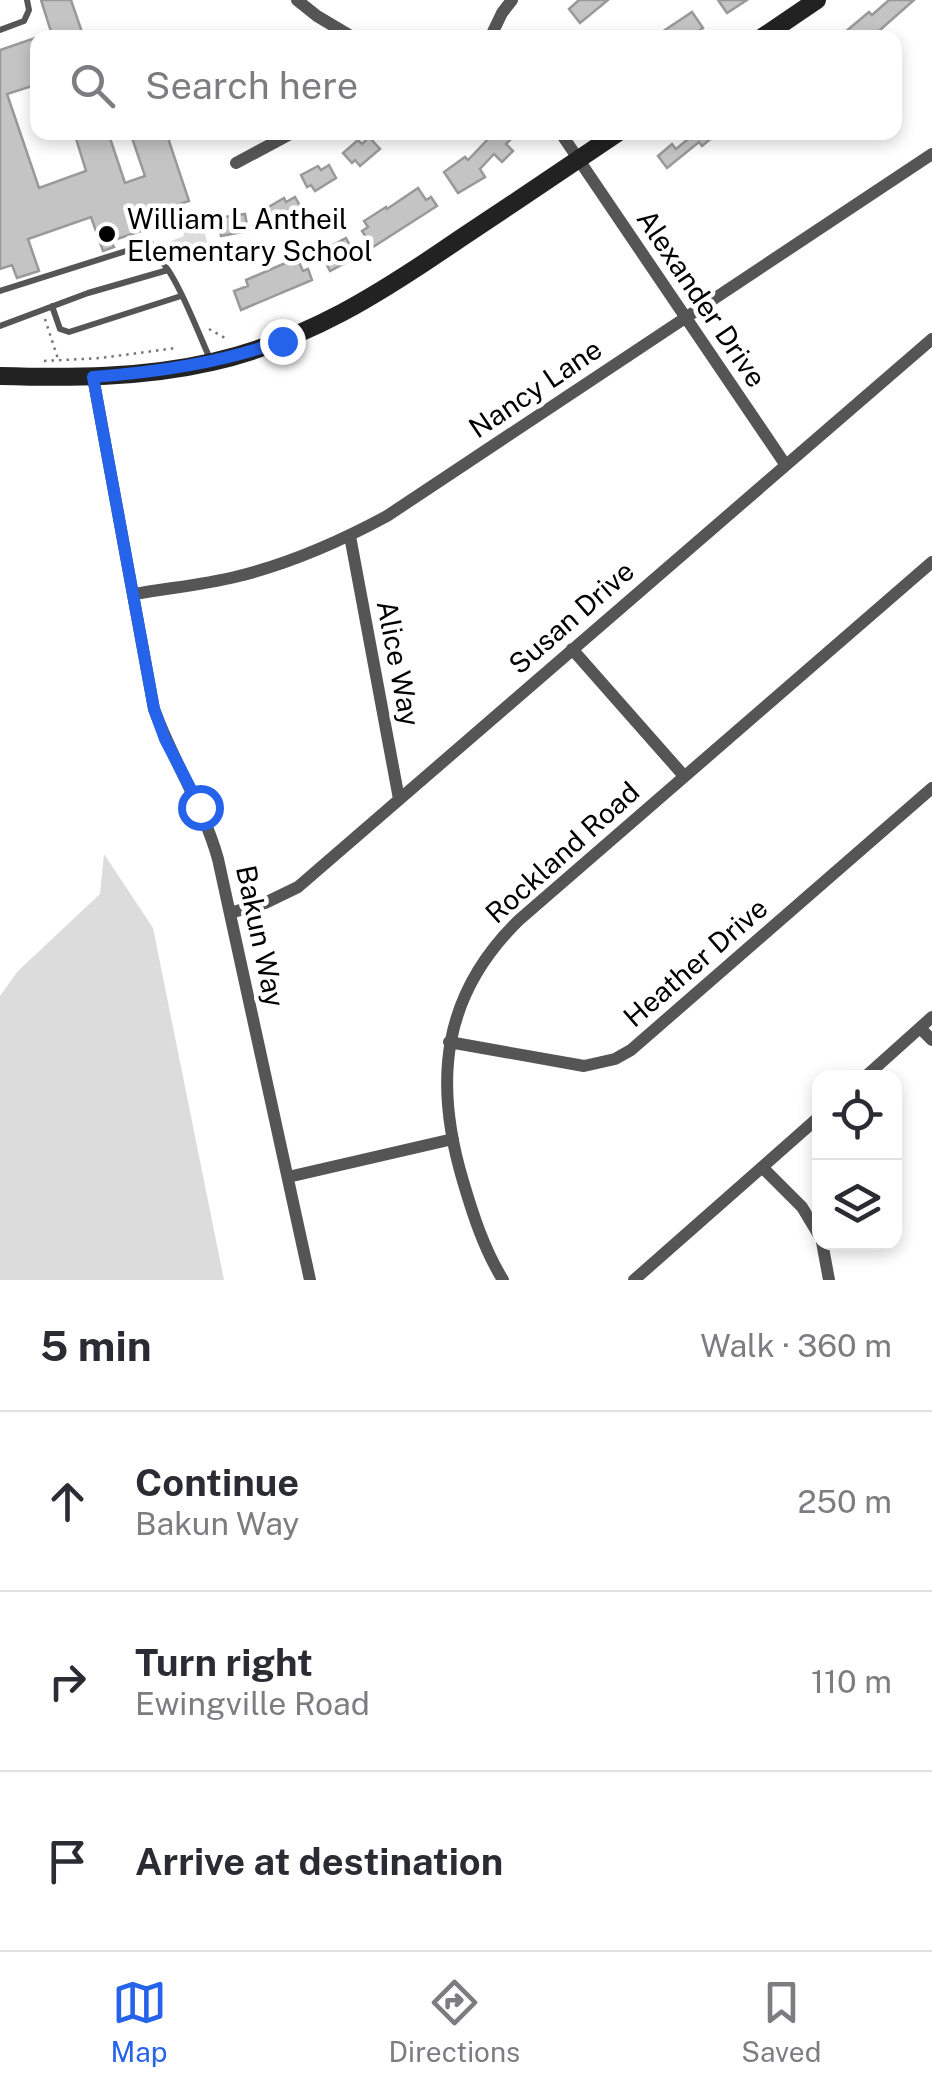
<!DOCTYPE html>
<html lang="en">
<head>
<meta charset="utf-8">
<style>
  body { margin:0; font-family:"Public Sans",sans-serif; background:#f2f2f3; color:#2b2b33 }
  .controls { position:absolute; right:30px; bottom:30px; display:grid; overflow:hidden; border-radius:20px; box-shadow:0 5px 15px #0003 }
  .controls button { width:90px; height:90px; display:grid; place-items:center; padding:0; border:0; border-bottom:2px solid #e1e1e2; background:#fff; color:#2b2b33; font:50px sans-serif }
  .stop { position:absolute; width:30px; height:30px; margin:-22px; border:8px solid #2563eb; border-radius:50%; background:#fff }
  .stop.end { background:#2563eb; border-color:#fff; box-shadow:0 2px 10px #0008 }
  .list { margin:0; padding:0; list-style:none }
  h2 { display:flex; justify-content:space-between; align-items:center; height:130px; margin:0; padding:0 40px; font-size:42px }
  h2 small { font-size:32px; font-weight:400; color:#7c7c81 }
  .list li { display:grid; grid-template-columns:65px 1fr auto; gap:30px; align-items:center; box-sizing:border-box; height:180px; padding:0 40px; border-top:2px solid #e1e1e2 }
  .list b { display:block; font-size:38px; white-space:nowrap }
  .list p { margin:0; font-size:32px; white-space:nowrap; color:#7c7c81 }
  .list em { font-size:32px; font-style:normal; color:#7c7c81 }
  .icon { flex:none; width:55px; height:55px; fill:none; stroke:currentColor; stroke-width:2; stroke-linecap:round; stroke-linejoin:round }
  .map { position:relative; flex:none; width:932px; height:1280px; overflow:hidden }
  .search { position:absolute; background:#fff; box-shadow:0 5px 15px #0003; left:30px; right:30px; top:30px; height:110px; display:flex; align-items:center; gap:25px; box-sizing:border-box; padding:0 35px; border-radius:20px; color:#7c7c81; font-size:38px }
  .sheet { height:670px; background:#fff }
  nav { display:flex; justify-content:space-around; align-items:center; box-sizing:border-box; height:140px; border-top:2px solid #e1e1e2; background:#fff; font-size:28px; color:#7c7c81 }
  nav a { display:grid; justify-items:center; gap:5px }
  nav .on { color:#2563eb }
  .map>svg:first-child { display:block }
  .green { fill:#dcdcdc }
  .building { fill:#c4c4c4; stroke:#999; stroke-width:2.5 }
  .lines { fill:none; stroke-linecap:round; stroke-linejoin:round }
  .path { stroke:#777; stroke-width:2.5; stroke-dasharray:2.5 5; stroke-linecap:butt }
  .lane { stroke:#555; stroke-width:6 }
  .street { stroke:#555; stroke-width:12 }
  .secondary { stroke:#222; stroke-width:18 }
  .route { stroke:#2563eb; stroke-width:12 }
  .poi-dot { fill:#000; stroke:#fff; stroke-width:4 }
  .labels { text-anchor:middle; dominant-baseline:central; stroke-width:9; stroke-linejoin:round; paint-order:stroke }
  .poi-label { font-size:28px; fill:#000; stroke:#fff; text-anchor:start }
  .street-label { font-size:28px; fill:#000; stroke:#fff }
</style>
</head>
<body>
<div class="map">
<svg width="932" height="1280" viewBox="0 0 932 1280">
  <rect width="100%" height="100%" fill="#fff"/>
  <path class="green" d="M 201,215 L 208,247 L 174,257 L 168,250 L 171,241 L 184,236 L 180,220 Z
    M 104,854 L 153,928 L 224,1280 L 0,1280 L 0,996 L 18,971 L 100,894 Z"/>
  <path class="building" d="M 41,0 L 71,0 L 84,38 L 53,38 Z
    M 579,0 L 608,0 L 580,23 L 569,9 Z
    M 718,0 L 747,0 L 727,13 Z
    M 889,0 L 914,0 L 871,38 L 838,38 L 869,12 L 872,15 Z
    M 692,12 L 703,28 L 688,38 L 653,38 Z
    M 38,37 L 38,84 L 7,94 L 39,188 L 86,171 L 74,132 L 108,132 L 125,183 L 145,176 L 130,132 L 166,132 L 189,201 L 170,207 L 174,220 L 111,241 L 114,247 L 103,251 L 91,217 L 28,239 L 39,271 L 17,278 L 12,265 L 0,269 L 0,50 Z
    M 484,132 L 502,132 L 510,140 L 506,144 L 513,151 L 502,162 L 494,154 L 480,169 L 485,177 L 458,193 L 444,172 L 465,157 L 468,160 L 489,138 Z
    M 691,132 L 719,132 L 702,146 L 699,142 L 667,168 L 658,156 L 672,144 L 676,149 L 693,135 Z
    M 369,137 L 380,149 L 360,166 L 355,160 L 352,163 L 343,153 L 358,140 L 362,144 Z
    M 329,165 L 336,178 L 315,191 L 311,185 L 307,187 L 301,175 L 318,166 L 321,170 Z
    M 418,188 L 426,200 L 431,197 L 437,206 L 373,247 L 362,231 L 368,227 L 364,221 L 386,207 L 387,209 Z
    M 295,197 L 303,211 L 277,226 L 267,208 L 284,198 L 286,202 Z
    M 245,214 L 248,231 L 221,236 L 218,218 Z
    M 346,238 L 354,253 L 345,258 L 347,262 L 330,271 L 324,259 L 328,257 L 324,250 Z
    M 297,258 L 303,271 L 308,269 L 312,280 L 241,310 L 234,291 L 248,286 L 246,280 Z"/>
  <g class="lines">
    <path class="path" d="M 129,240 C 144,238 156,242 167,252
      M 45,319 L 58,359
      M 209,329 L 225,338
      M 44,361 L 101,358 L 176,348"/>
    <path class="lane" d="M 0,30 L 24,21 L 29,10 L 27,0
      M 0,291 L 126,251 C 140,248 151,251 162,262 C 178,279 200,337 211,361
      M 52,306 L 60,329 L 69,332 L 181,296
      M 0,326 L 88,293 L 168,270"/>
    <path class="street" d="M 297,0 L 317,16 L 354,38
      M 490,38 L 502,13 L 512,0
      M 560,132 L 785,464
      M 236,163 L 294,132
      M 93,377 L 154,709 C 173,761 203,806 218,859 L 310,1280
      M 350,536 L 399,799
      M 135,594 C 168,588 202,585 235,577 C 289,564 339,542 387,516 L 932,154
      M 572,649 L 684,776
      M 230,913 L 265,903 L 298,887 L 932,339
      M 920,1028 L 932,1040
      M 449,1042 L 584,1066 L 615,1059 L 631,1050 L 932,788
      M 864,1078 L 932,1017
      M 762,1167 L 802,1207 L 820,1237
      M 288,1177 L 453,1139
      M 822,1242 L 829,1280
      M 503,1280 C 484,1249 473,1215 463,1181 C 433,1081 442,995 519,920 L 932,562
      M 634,1280 L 820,1116"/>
    <path class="secondary" d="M 761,38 L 817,0
      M 0,376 C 71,378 142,378 212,362 C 308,340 381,293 461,238 C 514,203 566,168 619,132"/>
  </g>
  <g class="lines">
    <path class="route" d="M 200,807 L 165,739 L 154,709 L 93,377 C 158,372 220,363 282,341"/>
  </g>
  <circle class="poi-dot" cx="107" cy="234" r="10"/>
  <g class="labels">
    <g class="poi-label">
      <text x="127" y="218">William L Antheil<tspan x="127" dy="32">Elementary School</tspan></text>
    </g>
    <g class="street-label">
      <text transform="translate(702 298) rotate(56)">Alexander Drive</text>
      <text transform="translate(535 388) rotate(-34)">Nancy Lane</text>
      <text transform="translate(571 617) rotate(-41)">Susan Drive</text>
      <text transform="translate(399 663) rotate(79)">Alice Way</text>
      <text transform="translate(562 852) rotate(-42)">Rockland Road</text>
      <text transform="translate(261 936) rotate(78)">Bakun Way</text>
      <text transform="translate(695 962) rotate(-41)">Heather Drive</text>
    </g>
  </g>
</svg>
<div class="controls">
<button><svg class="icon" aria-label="locate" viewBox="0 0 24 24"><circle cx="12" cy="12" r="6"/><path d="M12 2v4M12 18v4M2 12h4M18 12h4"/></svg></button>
<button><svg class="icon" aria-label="layers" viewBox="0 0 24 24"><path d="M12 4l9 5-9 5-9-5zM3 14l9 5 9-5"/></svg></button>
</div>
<div class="stop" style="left:200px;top:807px"></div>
<div class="stop end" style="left:282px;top:341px"></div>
<div class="search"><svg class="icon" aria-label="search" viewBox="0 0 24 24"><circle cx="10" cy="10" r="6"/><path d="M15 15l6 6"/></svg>Search here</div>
</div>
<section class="sheet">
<h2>5 min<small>Walk · 360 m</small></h2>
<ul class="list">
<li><svg class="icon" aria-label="ahead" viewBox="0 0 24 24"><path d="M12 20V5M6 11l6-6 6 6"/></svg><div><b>Continue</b><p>Bakun Way</p></div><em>250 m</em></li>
<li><svg class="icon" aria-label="right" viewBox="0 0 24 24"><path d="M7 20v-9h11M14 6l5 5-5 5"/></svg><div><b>Turn right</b><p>Ewingville Road</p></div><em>110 m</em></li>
<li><svg class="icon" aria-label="arrive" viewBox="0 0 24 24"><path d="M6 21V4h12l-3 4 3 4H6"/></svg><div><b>Arrive at destination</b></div></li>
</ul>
</section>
<nav>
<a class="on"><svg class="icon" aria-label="map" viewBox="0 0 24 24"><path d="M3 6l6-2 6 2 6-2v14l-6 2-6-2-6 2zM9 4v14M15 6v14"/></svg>Map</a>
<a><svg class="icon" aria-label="directions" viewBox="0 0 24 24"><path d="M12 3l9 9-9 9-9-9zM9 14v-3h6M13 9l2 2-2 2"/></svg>Directions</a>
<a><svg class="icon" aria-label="saved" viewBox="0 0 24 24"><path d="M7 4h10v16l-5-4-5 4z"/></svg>Saved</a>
</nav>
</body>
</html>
